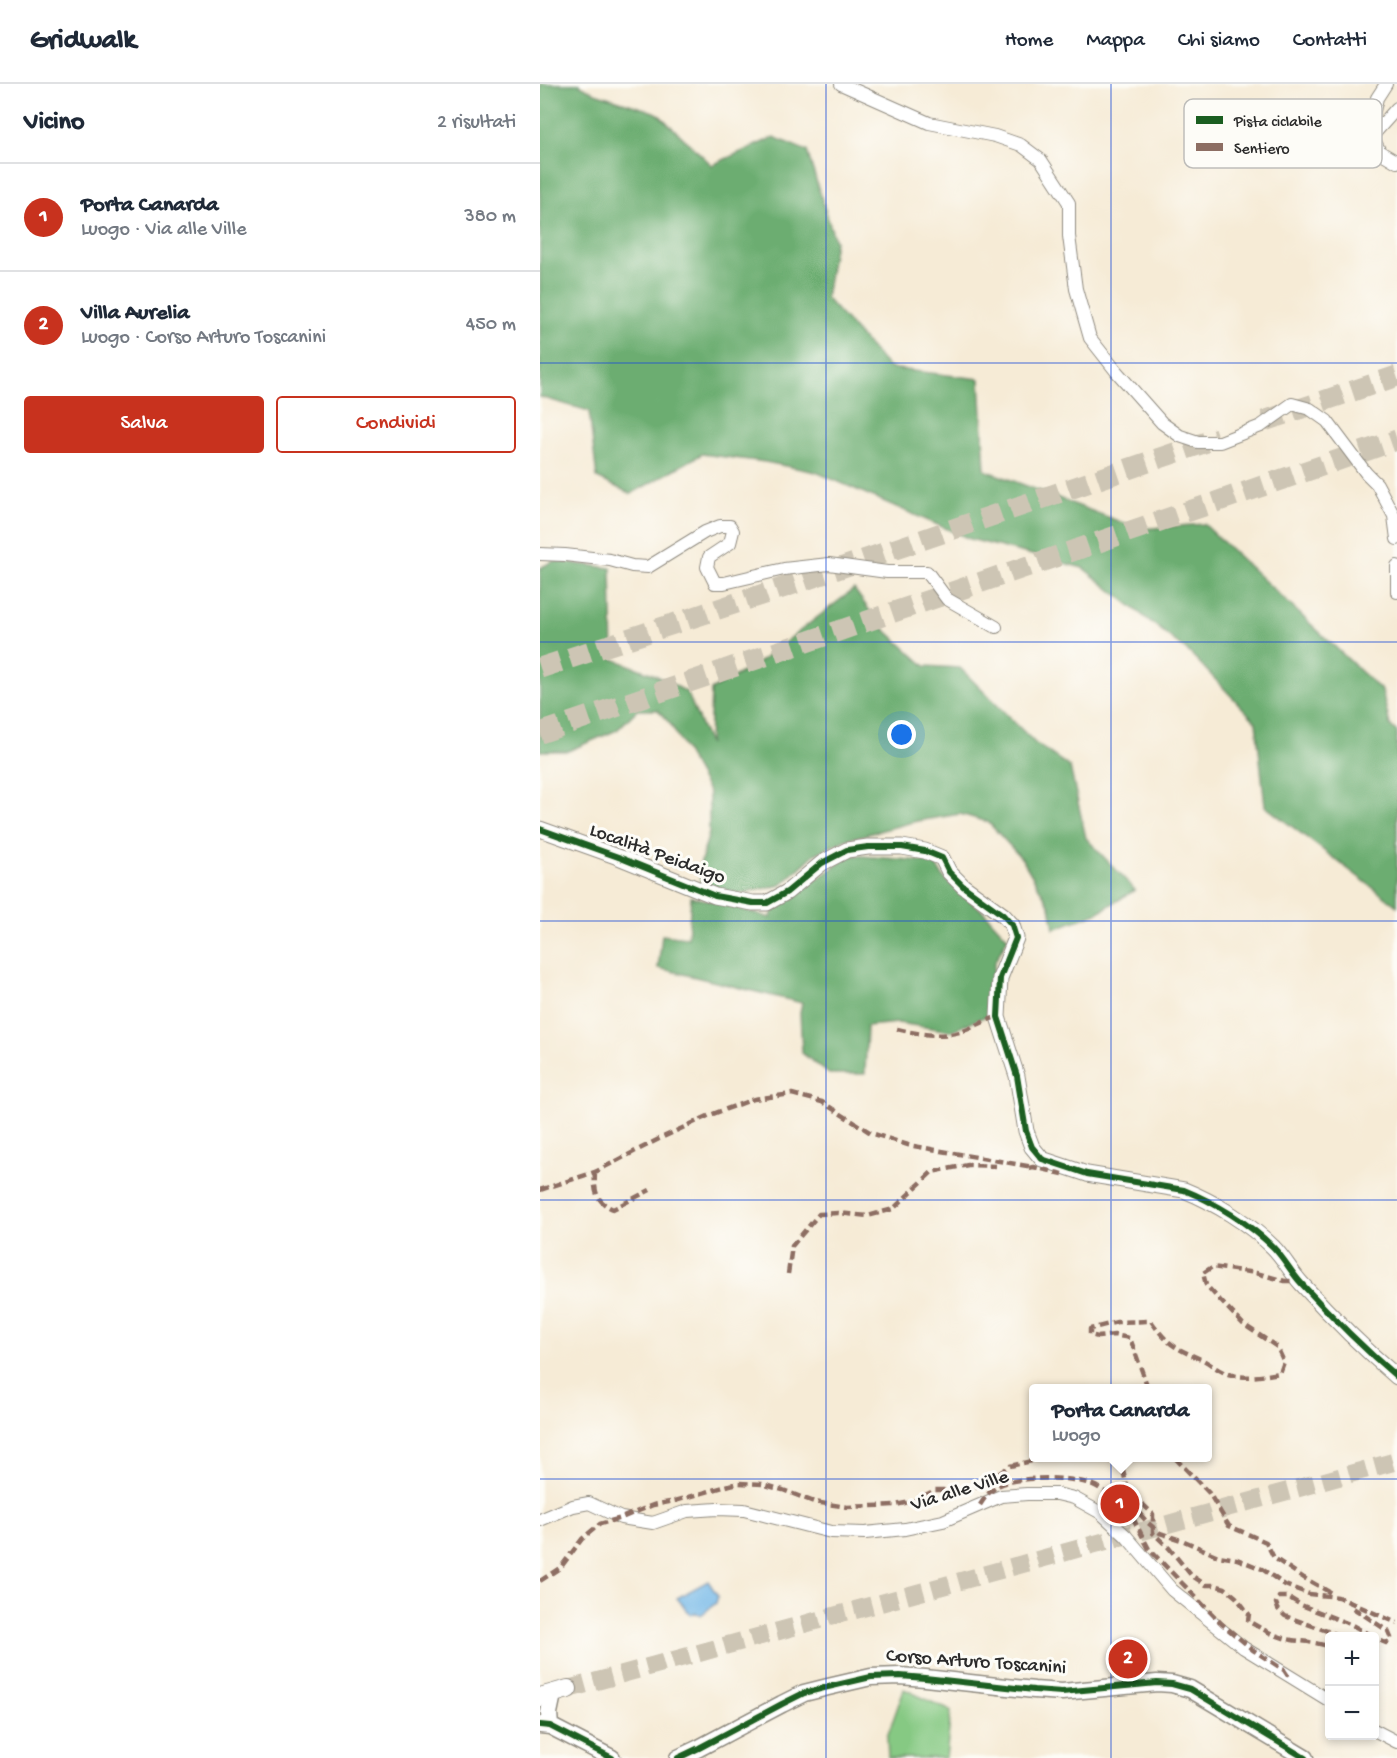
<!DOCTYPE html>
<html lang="it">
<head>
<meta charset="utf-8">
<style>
  body { margin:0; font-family:"Gochi Hand",sans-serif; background:#f6f6f7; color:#1f2937 }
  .controls { position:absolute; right:18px; bottom:18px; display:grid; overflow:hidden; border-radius:6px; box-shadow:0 3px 9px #0003 }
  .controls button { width:54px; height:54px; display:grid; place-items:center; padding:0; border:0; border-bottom:2px solid #e0e1e3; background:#fff; color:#1f2937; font:30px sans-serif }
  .you { position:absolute; left:362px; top:651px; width:21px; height:21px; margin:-15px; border:4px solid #fff; border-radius:50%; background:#1a73e8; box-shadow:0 0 0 9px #1a73e833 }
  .badge { display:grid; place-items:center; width:39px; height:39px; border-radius:50%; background:#c8321e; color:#fff; font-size:20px; font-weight:700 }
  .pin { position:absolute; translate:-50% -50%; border:3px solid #fff; box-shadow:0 2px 6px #0006 }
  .popup { position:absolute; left:489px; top:1300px; width:183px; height:78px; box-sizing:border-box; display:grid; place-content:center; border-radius:6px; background:#fff; filter:drop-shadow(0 2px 4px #0005); font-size:20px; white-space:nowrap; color:#747a83 }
  .popup b { font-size:22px; color:#1f2937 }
  .popup::after { content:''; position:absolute; left:50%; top:100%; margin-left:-12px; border:12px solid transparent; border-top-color:#fff }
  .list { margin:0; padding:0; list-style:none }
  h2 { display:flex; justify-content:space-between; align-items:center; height:78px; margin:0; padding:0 24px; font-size:26px }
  h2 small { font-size:20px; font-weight:400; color:#747a83 }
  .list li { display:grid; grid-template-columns:39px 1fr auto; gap:18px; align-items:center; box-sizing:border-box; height:108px; padding:0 24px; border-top:2px solid #e0e1e3 }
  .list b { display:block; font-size:22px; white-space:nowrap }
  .list p { margin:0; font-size:20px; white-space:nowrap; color:#747a83 }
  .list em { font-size:20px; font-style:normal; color:#747a83 }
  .actions { display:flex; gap:12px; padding:18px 24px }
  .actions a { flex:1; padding:14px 0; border:2px solid #c8321e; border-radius:6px; text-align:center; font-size:21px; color:#c8321e }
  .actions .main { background:#c8321e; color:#fff }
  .map { position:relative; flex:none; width:857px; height:1674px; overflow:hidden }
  header { display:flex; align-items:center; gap:36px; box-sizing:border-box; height:84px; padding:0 30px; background:#fff; border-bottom:2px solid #e0e1e3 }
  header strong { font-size:28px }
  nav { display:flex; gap:33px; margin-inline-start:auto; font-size:21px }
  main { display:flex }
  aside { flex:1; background:#fff }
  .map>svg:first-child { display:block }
  .green { fill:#86c983; stroke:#587a57; stroke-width:1.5 }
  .forest { fill:#6cad71; stroke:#4c6c4e; stroke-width:1.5 }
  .water { fill:#70b6e7; stroke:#4e7089; stroke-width:1.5 }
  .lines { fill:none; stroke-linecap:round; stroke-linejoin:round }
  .primary-tunnel { stroke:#cdc5b4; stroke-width:18; stroke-dasharray:18 9; stroke-linecap:butt }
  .motorway-tunnel { stroke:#cdc5b4; stroke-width:21; stroke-dasharray:21 10; stroke-linecap:butt }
  .minor-casing { stroke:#908b80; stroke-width:14 }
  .tertiary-casing { stroke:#908b80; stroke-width:17 }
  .secondary-casing { stroke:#908b80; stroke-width:19 }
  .primary-casing { stroke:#908b80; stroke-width:20 }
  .minor { stroke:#fff; stroke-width:12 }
  .tertiary { stroke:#fff; stroke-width:15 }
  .secondary { stroke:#fff; stroke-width:16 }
  .primary { stroke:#fff; stroke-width:18 }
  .quiet { stroke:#8d6e63; stroke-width:4.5; stroke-dasharray:9 4.5; stroke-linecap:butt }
  .cycleway-casing { stroke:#fdfcf7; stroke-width:10 }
  .cycleway { stroke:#1b5e20; stroke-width:6 }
  .grid { fill:none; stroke:#1d4ed8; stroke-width:1.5; stroke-opacity:0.55 }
  .labels { text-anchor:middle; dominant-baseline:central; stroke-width:6; stroke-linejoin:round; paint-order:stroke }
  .street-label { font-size:20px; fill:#2b2b2b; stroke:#fdfcf7 }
  .key { fill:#fdfcf7; stroke:#bebdba; stroke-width:1.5 }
  .key-label { font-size:16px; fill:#2b2b2b }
</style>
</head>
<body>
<header>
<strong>Gridwalk</strong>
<nav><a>Home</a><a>Mappa</a><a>Chi siamo</a><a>Contatti</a></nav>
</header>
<main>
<aside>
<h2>Vicino<small>2 risultati</small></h2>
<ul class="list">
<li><span class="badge">1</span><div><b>Porta Canarda</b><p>Luogo · Via alle Ville</p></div><em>380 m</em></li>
<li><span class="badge">2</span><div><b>Villa Aurelia</b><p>Luogo · Corso Arturo Toscanini</p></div><em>450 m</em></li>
</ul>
<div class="actions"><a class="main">Salva</a><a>Condividi</a></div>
</aside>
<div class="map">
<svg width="857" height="1674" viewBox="0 0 857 1674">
  <rect width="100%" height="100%" fill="#fdfcf7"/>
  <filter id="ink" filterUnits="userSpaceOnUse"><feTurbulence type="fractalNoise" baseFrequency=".0167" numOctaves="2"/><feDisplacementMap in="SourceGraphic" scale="12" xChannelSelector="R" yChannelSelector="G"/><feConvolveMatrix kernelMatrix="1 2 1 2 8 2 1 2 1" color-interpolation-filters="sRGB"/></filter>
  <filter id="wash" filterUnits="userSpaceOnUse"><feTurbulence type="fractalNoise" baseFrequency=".008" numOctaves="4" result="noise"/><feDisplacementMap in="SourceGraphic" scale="24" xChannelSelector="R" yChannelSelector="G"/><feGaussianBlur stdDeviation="1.35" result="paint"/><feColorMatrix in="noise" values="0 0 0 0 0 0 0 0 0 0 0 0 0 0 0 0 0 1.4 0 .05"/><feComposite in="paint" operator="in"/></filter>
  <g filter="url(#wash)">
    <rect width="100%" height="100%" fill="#f6ebd6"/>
    <path class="green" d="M 364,1605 L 411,1627 L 406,1674 L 348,1674 L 347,1653 Z"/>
    <path class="forest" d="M 0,0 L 39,0 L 55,9 L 117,29 L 172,81 L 234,53 L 267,67 L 295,157 L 286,214 L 349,284 L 440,295 L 445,386 L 599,445 L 664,440 L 842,607 L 850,641 L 857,648 L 857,822 L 725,722 L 716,638 L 651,570 L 543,484 L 430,455 L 276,388 L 225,378 L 162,370 L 91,410 L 57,394 L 49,327 L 0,313 Z
      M 13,477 L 71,484 L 73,575 L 113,590 L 147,608 L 169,660 L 171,606 L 218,579 L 314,505 L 340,541 L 385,582 L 420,584 L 495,659 L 530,683 L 546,754 L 595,806 L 557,829 L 514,845 L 510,822 L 482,775 L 448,738 L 420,730 L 377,737 L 305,756 L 275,770 L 241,801 L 199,810 L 161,799 L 159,784 L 169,749 L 169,709 L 131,641 L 118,626 L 97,626 L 77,646 L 28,667 L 0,667 L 0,484 Z
      M 311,771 L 394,778 L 404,794 L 445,829 L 468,854 L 454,879 L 451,930 L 411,947 L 358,939 L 327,942 L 325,990 L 289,990 L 262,969 L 260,928 L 262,919 L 118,884 L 122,851 L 148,854 L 151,813 L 173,817 L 231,834 L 233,824 L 256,810 Z"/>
    <path class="water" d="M 168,1497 L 178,1512 L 176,1519 L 161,1531 L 156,1529 L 151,1531 L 137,1514 Z"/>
  </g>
  <g filter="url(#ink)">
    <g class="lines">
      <path class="primary-tunnel" d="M 28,1605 L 857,1377"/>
      <path class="motorway-tunnel" d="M 724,337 L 857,292
        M 0,584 L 245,503 L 678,354
        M 0,649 L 857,356"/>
      <g class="minor-casing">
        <path id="minor" d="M 301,0 L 389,39 L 455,52 L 481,61 L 501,76 L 529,119 L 529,152 L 536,205 L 550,254 L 576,287 L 622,339 L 640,352 L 658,358 L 680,358 L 721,342 L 752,320 L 770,325 L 787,337 L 826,389 L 837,400 L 854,432 L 857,455
          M 846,0 L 837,14 L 831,40 L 832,52 L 840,68 L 857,78
          M 832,52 L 857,24
          M 0,470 L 25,471 L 70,476 L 92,482 L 108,483 L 165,448 L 180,442 L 190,442 L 193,447 L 190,459 L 169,473 L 167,483 L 175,499 L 184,499 L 244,485 L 289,480 L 347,488 L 387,488 L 407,515 L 456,543
          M 857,482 L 857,508
          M 0,1436 L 33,1422 L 49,1419 L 81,1434 L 113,1439 L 147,1427 L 177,1425 L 204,1426 L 291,1448 L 325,1449 L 365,1445 L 403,1437 L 461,1412 L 487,1410 L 517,1410 L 534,1414 L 561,1429 L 586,1452 L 632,1506 L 704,1564 L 790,1617
          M 834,1646 L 857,1658"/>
      </g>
      <g class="tertiary-casing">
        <path id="tertiary" d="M 0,745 L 81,774 L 175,812 L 213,819 L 227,819 L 247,808 L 282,779 L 307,766 L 328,763 L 362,763 L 385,767 L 402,774 L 409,788 L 423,802 L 463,831 L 472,841 L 476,854 L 460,894 L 458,933 L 477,992 L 486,1047 L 492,1063 L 502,1075 L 547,1090 L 644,1106 C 674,1118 710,1140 733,1163 C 744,1174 751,1188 761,1199 C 791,1232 823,1264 857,1293"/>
      </g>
      <g class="secondary-casing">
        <path id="secondary" d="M 0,1641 L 10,1642 L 72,1674
          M 10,1642 L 9,1629 L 13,1610
          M 138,1674 L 159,1664 L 242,1620 L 264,1609 L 288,1603 L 331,1593 L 360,1592 L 385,1594 L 494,1606 L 522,1608 L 617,1599 L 632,1600 L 650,1605 L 765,1674"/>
      </g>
      <g class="primary-casing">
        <path id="primary" d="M 0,1613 L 28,1605"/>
      </g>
      <use href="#minor" class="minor"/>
      <use href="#tertiary" class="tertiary"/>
      <use href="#secondary" class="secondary"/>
      <use href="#primary" class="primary"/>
      <path class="quiet" d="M 357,945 C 377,950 402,954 423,947 C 435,943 444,936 458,933
        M 489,1084 L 493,1083 L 523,1090
        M 55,1088 C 54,1106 55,1117 73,1125 L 110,1106
        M 0,1106 L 55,1088 L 119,1055 L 170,1031 L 214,1015 L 252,1010 L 282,1018 L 331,1049 L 368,1061 L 493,1083
        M 248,1190 L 252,1162 L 279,1130 L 298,1129 L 328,1132 L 353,1125 L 392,1088 L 428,1081 L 456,1082
        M 608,1304 L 590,1254 L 574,1251 L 558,1253 L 550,1251 L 550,1245 L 577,1238 L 611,1237 C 629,1262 635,1264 663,1276 C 671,1280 679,1287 688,1290 C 705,1295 723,1292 740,1289 L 744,1278 L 737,1263 L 703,1240 L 676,1212 L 666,1201 L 663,1189 L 672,1183 L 716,1189 L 745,1197 L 759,1197
        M 576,1374 L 583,1387 L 588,1406 L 613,1430 L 613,1449 L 629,1464 L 651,1491 L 666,1501 L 674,1501 L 685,1504 L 696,1513 L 709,1530 L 708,1537 C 722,1545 736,1553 752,1556 C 765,1558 777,1558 790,1563
        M 635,1374 L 669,1409 L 689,1442 L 726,1458 L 734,1474 L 764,1494 L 793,1510
        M 440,1421 C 445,1413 451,1405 460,1401 C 481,1392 532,1392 553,1401 C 567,1407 579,1421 591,1430
        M 0,1497 L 21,1483 L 42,1455 L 60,1440 L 81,1434 L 113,1421 L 135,1417 L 190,1401 L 199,1399 L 222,1400 L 243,1406 L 274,1418 L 307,1423 L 356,1421 L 374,1417 L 395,1406 L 428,1406 L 443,1400 L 470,1382 L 505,1374
        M 813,1524 L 848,1547 L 851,1554 L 850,1557 L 846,1559 L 834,1554
        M 801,1552 L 745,1532 L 738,1525 L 736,1519 L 739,1513 L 748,1513 L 761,1521 L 812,1541 L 832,1552
        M 748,1592 L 744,1586 L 713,1566 L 682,1540 L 638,1495 L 609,1465 L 591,1430 L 591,1425 L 599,1429 L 607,1438 L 620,1449 L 644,1457 L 678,1472 L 697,1475 L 722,1485 L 745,1501 L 769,1510 L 798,1513 L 857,1539"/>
      <g class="cycleway-casing">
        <path id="cycleway" d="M 0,745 L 81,774 L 175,812 L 213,819 L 227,819 L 247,808 L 282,779 L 307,766 L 328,763 L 362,763 L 385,767 L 402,774 L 409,788 L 423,802 L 463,831 L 472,841 L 476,854 L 460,894 L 458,933 L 477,992 L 486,1047 L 492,1063 L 502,1075 L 547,1090 L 644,1106 C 674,1118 710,1140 733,1163 C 744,1174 751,1188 761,1199 C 791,1232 823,1264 857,1293
          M 0,1641 L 10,1642 L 72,1674
          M 138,1674 L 159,1664 L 242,1620 L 264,1609 L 288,1603 L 331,1593 L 360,1592 L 385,1594 L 494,1606 L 522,1608 L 617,1599 L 632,1600 L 650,1605 L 765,1674"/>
      </g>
      <use href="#cycleway" class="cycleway"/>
    </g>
  </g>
  <path class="grid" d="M 286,0 L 286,1674M 571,0 L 571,1674M 0,279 L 857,279M 0,558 L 857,558M 0,837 L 857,837M 0,1116 L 857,1116M 0,1395 L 857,1395"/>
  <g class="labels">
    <g class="street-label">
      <text transform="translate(117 771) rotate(20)">Località Peidaigo</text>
      <text transform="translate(420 1408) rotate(-17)">Via alle Ville</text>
      <text transform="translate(436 1579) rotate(4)">Corso Arturo Toscanini</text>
    </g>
  </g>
  <rect x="644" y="15" width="198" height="69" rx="9" class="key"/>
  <rect x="656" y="32" width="27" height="8" fill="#1b5e20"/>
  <rect x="656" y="59" width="27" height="8" fill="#8d6e63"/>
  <g class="key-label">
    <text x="694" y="42">Pista ciclabile</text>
    <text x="694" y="69">Sentiero</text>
  </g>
</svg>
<div class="controls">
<button>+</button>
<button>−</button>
</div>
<div class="you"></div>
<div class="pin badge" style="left:580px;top:1420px">1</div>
<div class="popup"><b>Porta Canarda</b>Luogo</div>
<div class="pin badge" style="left:588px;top:1575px">2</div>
</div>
</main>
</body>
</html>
